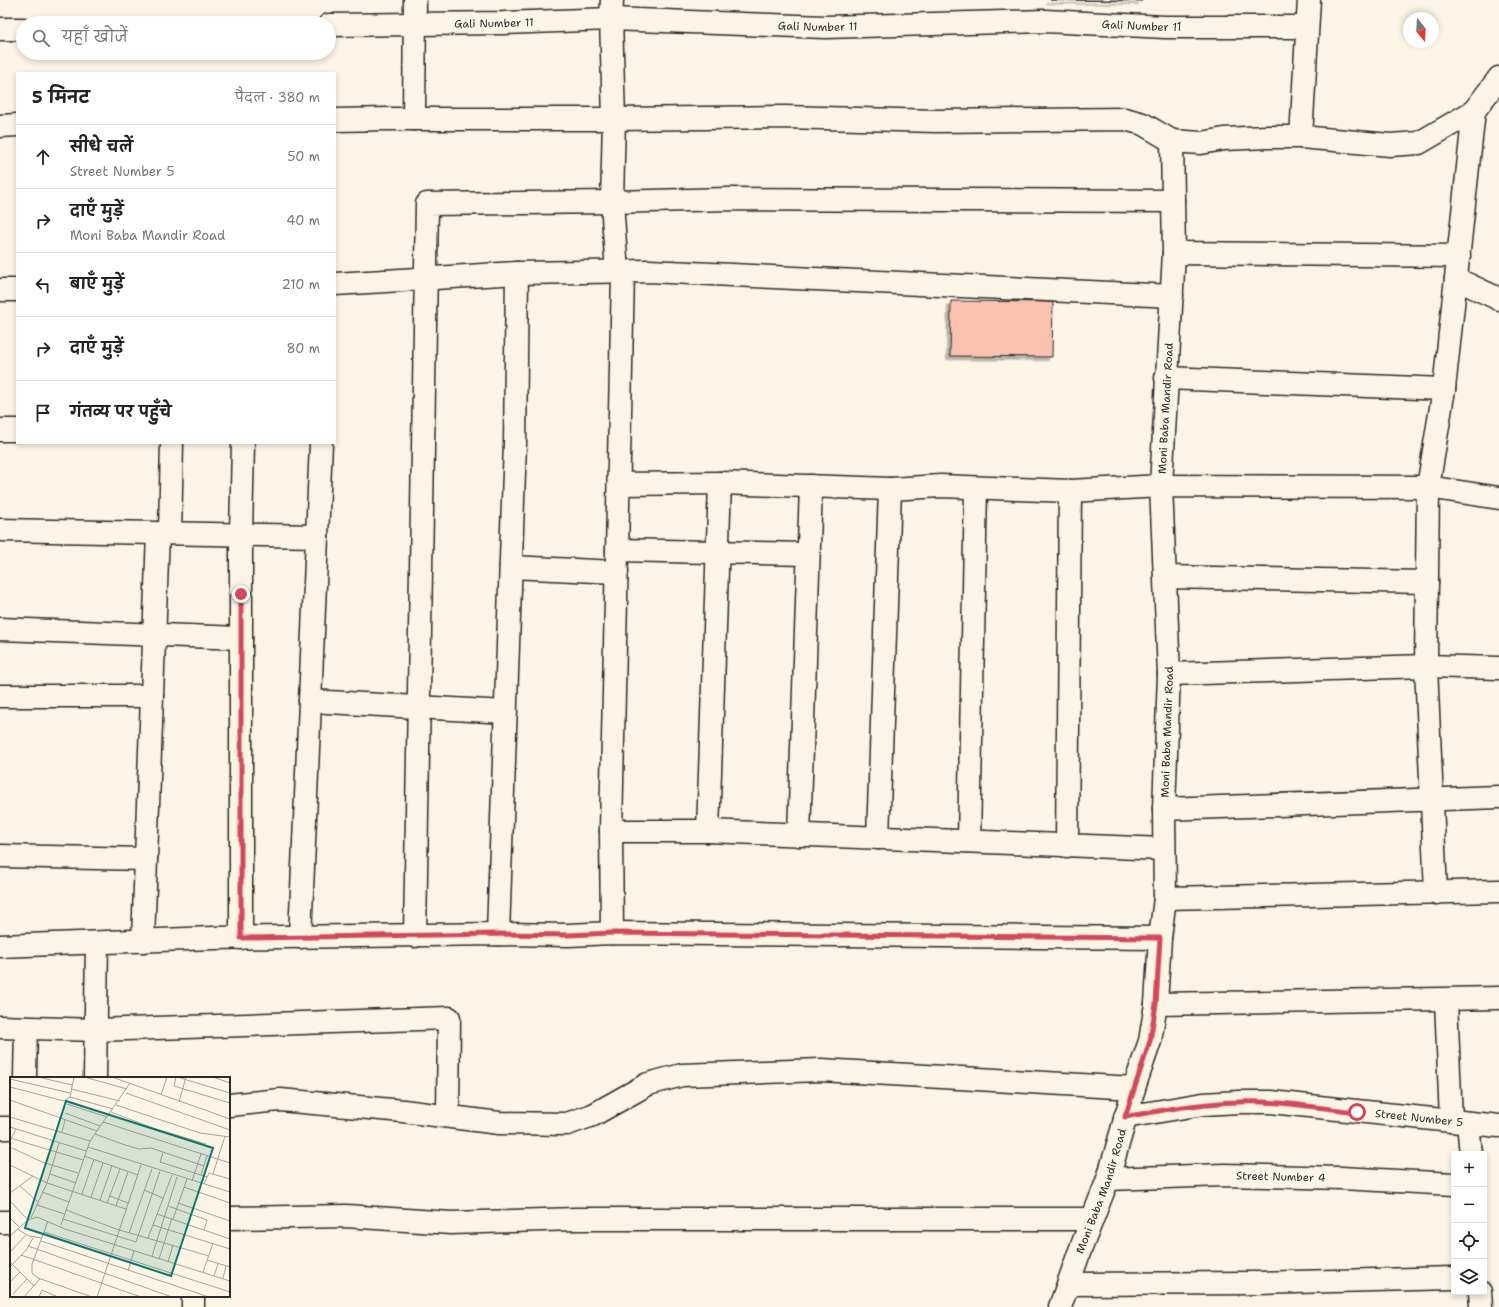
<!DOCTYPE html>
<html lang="hi">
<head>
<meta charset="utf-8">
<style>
  body { margin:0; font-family:"Shantell Sans","Playpen Sans Deva",sans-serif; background:#f2f2f2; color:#222 }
  .controls { position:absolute; right:12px; bottom:12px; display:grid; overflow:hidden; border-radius:0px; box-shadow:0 2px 6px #0003 }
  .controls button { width:36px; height:36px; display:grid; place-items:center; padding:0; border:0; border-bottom:1px solid #e0e0e0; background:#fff; color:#222; font:20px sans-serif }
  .compass { position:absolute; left:1403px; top:12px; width:36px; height:36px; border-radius:50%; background:#fff; box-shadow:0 2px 6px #0003; rotate:162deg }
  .stop { position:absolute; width:12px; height:12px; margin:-9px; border:3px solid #d1495b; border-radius:50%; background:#fff }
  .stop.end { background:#d1495b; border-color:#fff; box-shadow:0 1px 4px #0008 }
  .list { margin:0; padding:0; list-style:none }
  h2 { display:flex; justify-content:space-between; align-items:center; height:52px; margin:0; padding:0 16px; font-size:17px }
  h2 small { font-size:13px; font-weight:400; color:#767676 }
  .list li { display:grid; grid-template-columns:26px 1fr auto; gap:12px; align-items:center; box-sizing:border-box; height:64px; padding:0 16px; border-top:1px solid #e0e0e0 }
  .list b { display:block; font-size:15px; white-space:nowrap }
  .list p { margin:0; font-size:13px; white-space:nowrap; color:#767676 }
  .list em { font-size:13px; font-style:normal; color:#767676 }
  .icon { flex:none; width:22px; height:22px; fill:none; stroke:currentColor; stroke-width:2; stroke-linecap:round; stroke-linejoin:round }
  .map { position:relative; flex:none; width:1499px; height:1307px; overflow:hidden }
  .search { position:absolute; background:#fff; box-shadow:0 2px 6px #0003; left:16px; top:16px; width:320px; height:44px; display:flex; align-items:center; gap:10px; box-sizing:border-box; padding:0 14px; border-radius:22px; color:#767676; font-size:15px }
  .panel { position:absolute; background:#fff; box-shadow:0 2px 6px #0003; left:16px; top:72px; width:320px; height:372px; border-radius:0px }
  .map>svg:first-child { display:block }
  .building { fill:#f9c1ae; stroke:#2b2b2b; filter:url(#shadow) }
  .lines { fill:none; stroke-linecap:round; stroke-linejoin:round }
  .street-casing { stroke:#2b2b2b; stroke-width:25 }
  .secondary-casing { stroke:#2b2b2b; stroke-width:25 }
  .street { stroke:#fcf5e5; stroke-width:22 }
  .secondary { stroke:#fcf5e5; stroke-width:22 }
  .route { stroke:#d1495b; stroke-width:5 }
  .labels { text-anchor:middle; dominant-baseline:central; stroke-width:3.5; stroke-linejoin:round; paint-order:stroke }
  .street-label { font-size:11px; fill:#2b2b2b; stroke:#fcf5e5 }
  .inset-road { fill:none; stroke:#a8a49b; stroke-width:1 }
  .view { fill:#0f766e; fill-opacity:0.15; stroke:#0f766e; stroke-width:2 }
  .inset-edge { fill:none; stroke:#2b2b2b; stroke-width:2 }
</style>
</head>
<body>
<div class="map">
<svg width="1499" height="1307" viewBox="0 0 1499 1307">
  <defs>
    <filter id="shadow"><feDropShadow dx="-3.5" dy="3.5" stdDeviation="0" flood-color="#0004"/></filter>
  </defs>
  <rect width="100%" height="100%" fill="#fcf5e5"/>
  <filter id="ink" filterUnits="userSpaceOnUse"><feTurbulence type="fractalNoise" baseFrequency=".025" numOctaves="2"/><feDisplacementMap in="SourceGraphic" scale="8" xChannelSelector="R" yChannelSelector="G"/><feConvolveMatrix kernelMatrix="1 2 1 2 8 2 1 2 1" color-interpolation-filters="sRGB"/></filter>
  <g filter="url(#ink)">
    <path class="building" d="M 1050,0 L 1142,0 L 1142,1 Z
      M 951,301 L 1053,302 L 1052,357 L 950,356 Z"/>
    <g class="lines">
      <g class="street-casing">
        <g id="street">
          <path id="s1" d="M 329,25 L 504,23 L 611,19 L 825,27 L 1045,21 L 1165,27 L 1307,27"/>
          <path d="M 0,29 L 23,29"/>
          <path d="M 414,119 L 415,0"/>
          <path d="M 335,120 L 389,119 L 614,119 L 784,117 L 936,121 L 1125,119 L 1143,124 L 1172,141"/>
          <path d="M 0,126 L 17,125"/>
          <path d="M 1301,137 L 1309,0"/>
          <path d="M 1174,253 L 1459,256"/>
          <path d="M 1456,279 L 1499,299"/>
          <path d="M 335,284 L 517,273 L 649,271 L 1172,296"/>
          <path d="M 0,290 L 17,290"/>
          <path d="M 1166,378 L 1444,389"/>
          <path d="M 0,430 L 17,430"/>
          <path d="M 619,484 L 720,483 L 890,489 L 941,486 L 1070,491 L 1161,486 L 1428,487 L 1499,498"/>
          <path d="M 0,530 L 317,536"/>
          <path d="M 170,533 L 172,443"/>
          <path d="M 617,550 L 808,554"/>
          <path d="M 511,567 L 617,572"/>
          <path d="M 1165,577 L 1427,582"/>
          <path d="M 0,629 L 241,638"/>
          <path d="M 1169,674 L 1426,666 L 1499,668"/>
          <path d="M 0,696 L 152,696"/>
          <path d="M 310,701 L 506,712"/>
          <path d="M 1164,809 L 1499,797"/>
          <path d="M 611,831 L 708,831 L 1164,849"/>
          <path d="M 708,831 L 720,483"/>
          <path d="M 799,835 L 811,486"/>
          <path d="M 878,838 L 890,489"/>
          <path d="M 969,841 L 976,488"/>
          <path d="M 1067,846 L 1070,491"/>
          <path d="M 0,856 L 146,859"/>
          <path d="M 1436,893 L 1426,666 L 1428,487 L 1444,389 L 1474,111"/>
          <path d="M 1165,898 L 1499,891"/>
          <path d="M 612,933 L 611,831 L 623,274 L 617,272 L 612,202 L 614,119 L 611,19 L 612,0"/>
          <path d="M 498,934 L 515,443 L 517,273"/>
          <path d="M 415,936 L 427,204 L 612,202 L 728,199 L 1173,201"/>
          <path d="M 300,937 L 321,443"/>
          <path d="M 241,938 L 241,535 L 243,443"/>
          <path d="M 143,941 L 158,533"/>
          <path d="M 0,946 L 213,938 L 498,934 L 568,935 L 612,933 L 1160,938"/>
          <path d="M 1446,1000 L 1451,1121"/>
          <path d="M 1156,1004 L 1499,998"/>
          <path d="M 0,1027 L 96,1030 L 449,1018 L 448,1116"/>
          <path d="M 25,1078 L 26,1028"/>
          <path d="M 95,1078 L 97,943"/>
          <path d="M 229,1105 L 280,1100 L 403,1111 L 499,1123 L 567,1124 L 593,1115 L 648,1084 L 682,1075 L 821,1070 L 1134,1088"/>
          <path id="s2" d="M 1125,1117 L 1203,1104 L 1239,1102 L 1271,1102 L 1499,1126"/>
          <path d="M 1468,1123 L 1471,1154"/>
          <path d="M 0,1128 L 11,1128"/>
          <path id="s3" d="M 1108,1179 L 1224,1175 L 1341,1178 L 1454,1184"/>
          <path d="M 229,1218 L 346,1216 L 451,1223 L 576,1219 L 1092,1219"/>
          <path d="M 0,1222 L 11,1222"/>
          <path d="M 1069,1284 L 1256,1283 L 1454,1278"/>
          <path d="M 1480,1292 L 1481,1307"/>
          <path d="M 193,1307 L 193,1296"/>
        </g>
      </g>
      <g class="secondary-casing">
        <g id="secondary">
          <path id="s4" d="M 1060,1307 L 1079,1253 L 1108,1179 L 1134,1088 L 1150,1041 L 1156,1004 L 1160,938 L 1165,898 L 1164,809 L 1169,674 L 1161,486 L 1174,253 L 1172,141 L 1201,143 L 1224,139 L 1267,137 L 1301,137 L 1390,145 L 1419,143 L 1474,111 L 1499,78"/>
        </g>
      </g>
      <use href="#street" class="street"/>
      <use href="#secondary" class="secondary"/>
    </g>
  </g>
  <g class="lines" filter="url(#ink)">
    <path class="route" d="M 241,594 L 241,938 L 498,934 L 568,935 L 612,933 L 1160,938 L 1156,1004 L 1150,1041 L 1125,1117 C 1162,1110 1200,1103 1238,1102 C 1277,1100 1317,1108 1357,1112"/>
  </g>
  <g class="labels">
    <g class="street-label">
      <text stroke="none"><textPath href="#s1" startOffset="165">Gali Number 11</textPath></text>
      <text stroke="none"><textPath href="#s1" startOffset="813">Gali Number 11</textPath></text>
      <text stroke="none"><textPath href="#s1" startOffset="489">Gali Number 11</textPath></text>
      <text stroke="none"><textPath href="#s4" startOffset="915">Moni Baba Mandir Road</textPath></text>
      <text stroke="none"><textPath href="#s4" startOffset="591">Moni Baba Mandir Road</textPath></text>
      <text stroke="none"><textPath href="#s2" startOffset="296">Street Number 5</textPath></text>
      <text stroke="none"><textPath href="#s3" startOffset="173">Street Number 4</textPath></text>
      <text stroke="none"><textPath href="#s4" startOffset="123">Moni Baba Mandir Road</textPath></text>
    </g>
  </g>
  <g transform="translate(10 1077)">
    <rect width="220" height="220" fill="#fcf5e5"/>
    <path class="inset-road" d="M 28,0 L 62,8M 74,0 L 117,12M 102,0 L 220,42M 166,0 L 164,9 L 220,26M 167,0 L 220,16M 203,0 L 220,6M 0,2 L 60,16M 0,10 L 54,24 L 60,20 L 64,0M 61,12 L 110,24M 116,16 L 220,53M 151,18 L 157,0M 60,20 L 103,32M 0,23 L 87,54M 169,25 L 176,0M 57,27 L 97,40M 106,28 L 190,56 L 220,60M 101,35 L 143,51 L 196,67M 55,36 L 90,49M 0,40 L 80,64M 93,45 L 220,86M 0,50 L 76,74M 52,55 L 55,43M 85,57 L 115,68 L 129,72 L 141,71 L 194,89M 0,61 L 73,83M 0,64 L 6,52M 0,70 L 32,85 L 68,96M 78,70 L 220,115M 153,76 L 150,85 L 197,100M 74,79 L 128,98M 0,88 L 37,106 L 116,132M 40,97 L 66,106M 203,97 L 215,59M 191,98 L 197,79M 182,104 L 191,77M 194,107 L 199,96 L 220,102M 10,109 L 28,125M 174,110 L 220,126M 134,113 L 153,121M 32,115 L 59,125M 0,116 L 23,99M 72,117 L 84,82M 100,119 L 118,126M 81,120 L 93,86M 90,123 L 102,89M 0,124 L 18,143M 97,126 L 110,92M 168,126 L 220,144M 27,128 L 55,137M 106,129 L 118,95M 158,129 L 197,143 L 194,153M 56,133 L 106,152 L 199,179M 147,137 L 220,162M 0,141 L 9,150M 21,141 L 37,106 L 49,66M 53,142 L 126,165 L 150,94M 163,142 L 177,102M 38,144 L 22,187 L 22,196 L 28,201 L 82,220M 51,148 L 80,64 L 120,6M 143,148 L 220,172M 7,152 L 19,159 L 32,161M 34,155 L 220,215M 119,156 L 142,92M 0,159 L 18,143 L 27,140 L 55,152 L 220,204M 138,161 L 162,98M 31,164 L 199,220M 18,169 L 162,220M 0,175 L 16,158M 11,178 L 131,220M 142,179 L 167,100M 149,182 L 162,141M 197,183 L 220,190M 0,185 L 24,209M 158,185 L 163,168M 0,190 L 17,172 L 23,161M 118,194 L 124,174M 193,195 L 203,166M 204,199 L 208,187M 213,201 L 216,189M 0,205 L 10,195M 3,217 L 17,202M 14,220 L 30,202M 29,220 L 32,213 L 48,220M 87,220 L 131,88"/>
    <path class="view" d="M 56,24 L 203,71 L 161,199 L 15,151 Z"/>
    <rect width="220" height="220" class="inset-edge"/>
  </g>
</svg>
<div class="controls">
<button>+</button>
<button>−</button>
<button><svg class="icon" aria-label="locate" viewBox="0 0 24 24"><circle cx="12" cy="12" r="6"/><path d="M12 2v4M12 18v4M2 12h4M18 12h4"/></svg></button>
<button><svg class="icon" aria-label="layers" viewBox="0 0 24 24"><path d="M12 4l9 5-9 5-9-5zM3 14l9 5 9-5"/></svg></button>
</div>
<svg class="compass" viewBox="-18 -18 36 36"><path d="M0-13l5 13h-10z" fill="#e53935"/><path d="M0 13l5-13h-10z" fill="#767676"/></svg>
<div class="stop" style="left:1357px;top:1112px"></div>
<div class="stop end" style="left:241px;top:594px"></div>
<div class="search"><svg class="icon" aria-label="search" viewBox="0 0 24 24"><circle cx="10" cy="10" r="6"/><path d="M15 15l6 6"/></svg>यहाँ खोजें</div>
<section class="panel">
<h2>5 मिनट<small>पैदल · 380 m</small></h2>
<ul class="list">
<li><svg class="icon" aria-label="ahead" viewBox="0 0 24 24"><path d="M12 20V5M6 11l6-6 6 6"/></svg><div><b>सीधे चलें</b><p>Street Number 5</p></div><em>50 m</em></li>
<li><svg class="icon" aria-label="right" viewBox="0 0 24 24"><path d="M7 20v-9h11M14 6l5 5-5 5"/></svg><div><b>दाएँ मुड़ें</b><p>Moni Baba Mandir Road</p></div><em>40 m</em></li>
<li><svg class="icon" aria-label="left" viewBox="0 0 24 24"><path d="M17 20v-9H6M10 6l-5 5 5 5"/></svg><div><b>बाएँ मुड़ें</b></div><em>210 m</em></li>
<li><svg class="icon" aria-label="right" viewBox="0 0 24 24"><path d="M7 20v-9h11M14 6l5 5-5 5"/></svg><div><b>दाएँ मुड़ें</b></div><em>80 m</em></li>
<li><svg class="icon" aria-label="arrive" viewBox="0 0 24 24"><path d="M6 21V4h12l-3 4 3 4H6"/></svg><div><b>गंतव्य पर पहुँचे</b></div></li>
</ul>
</section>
</div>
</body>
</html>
